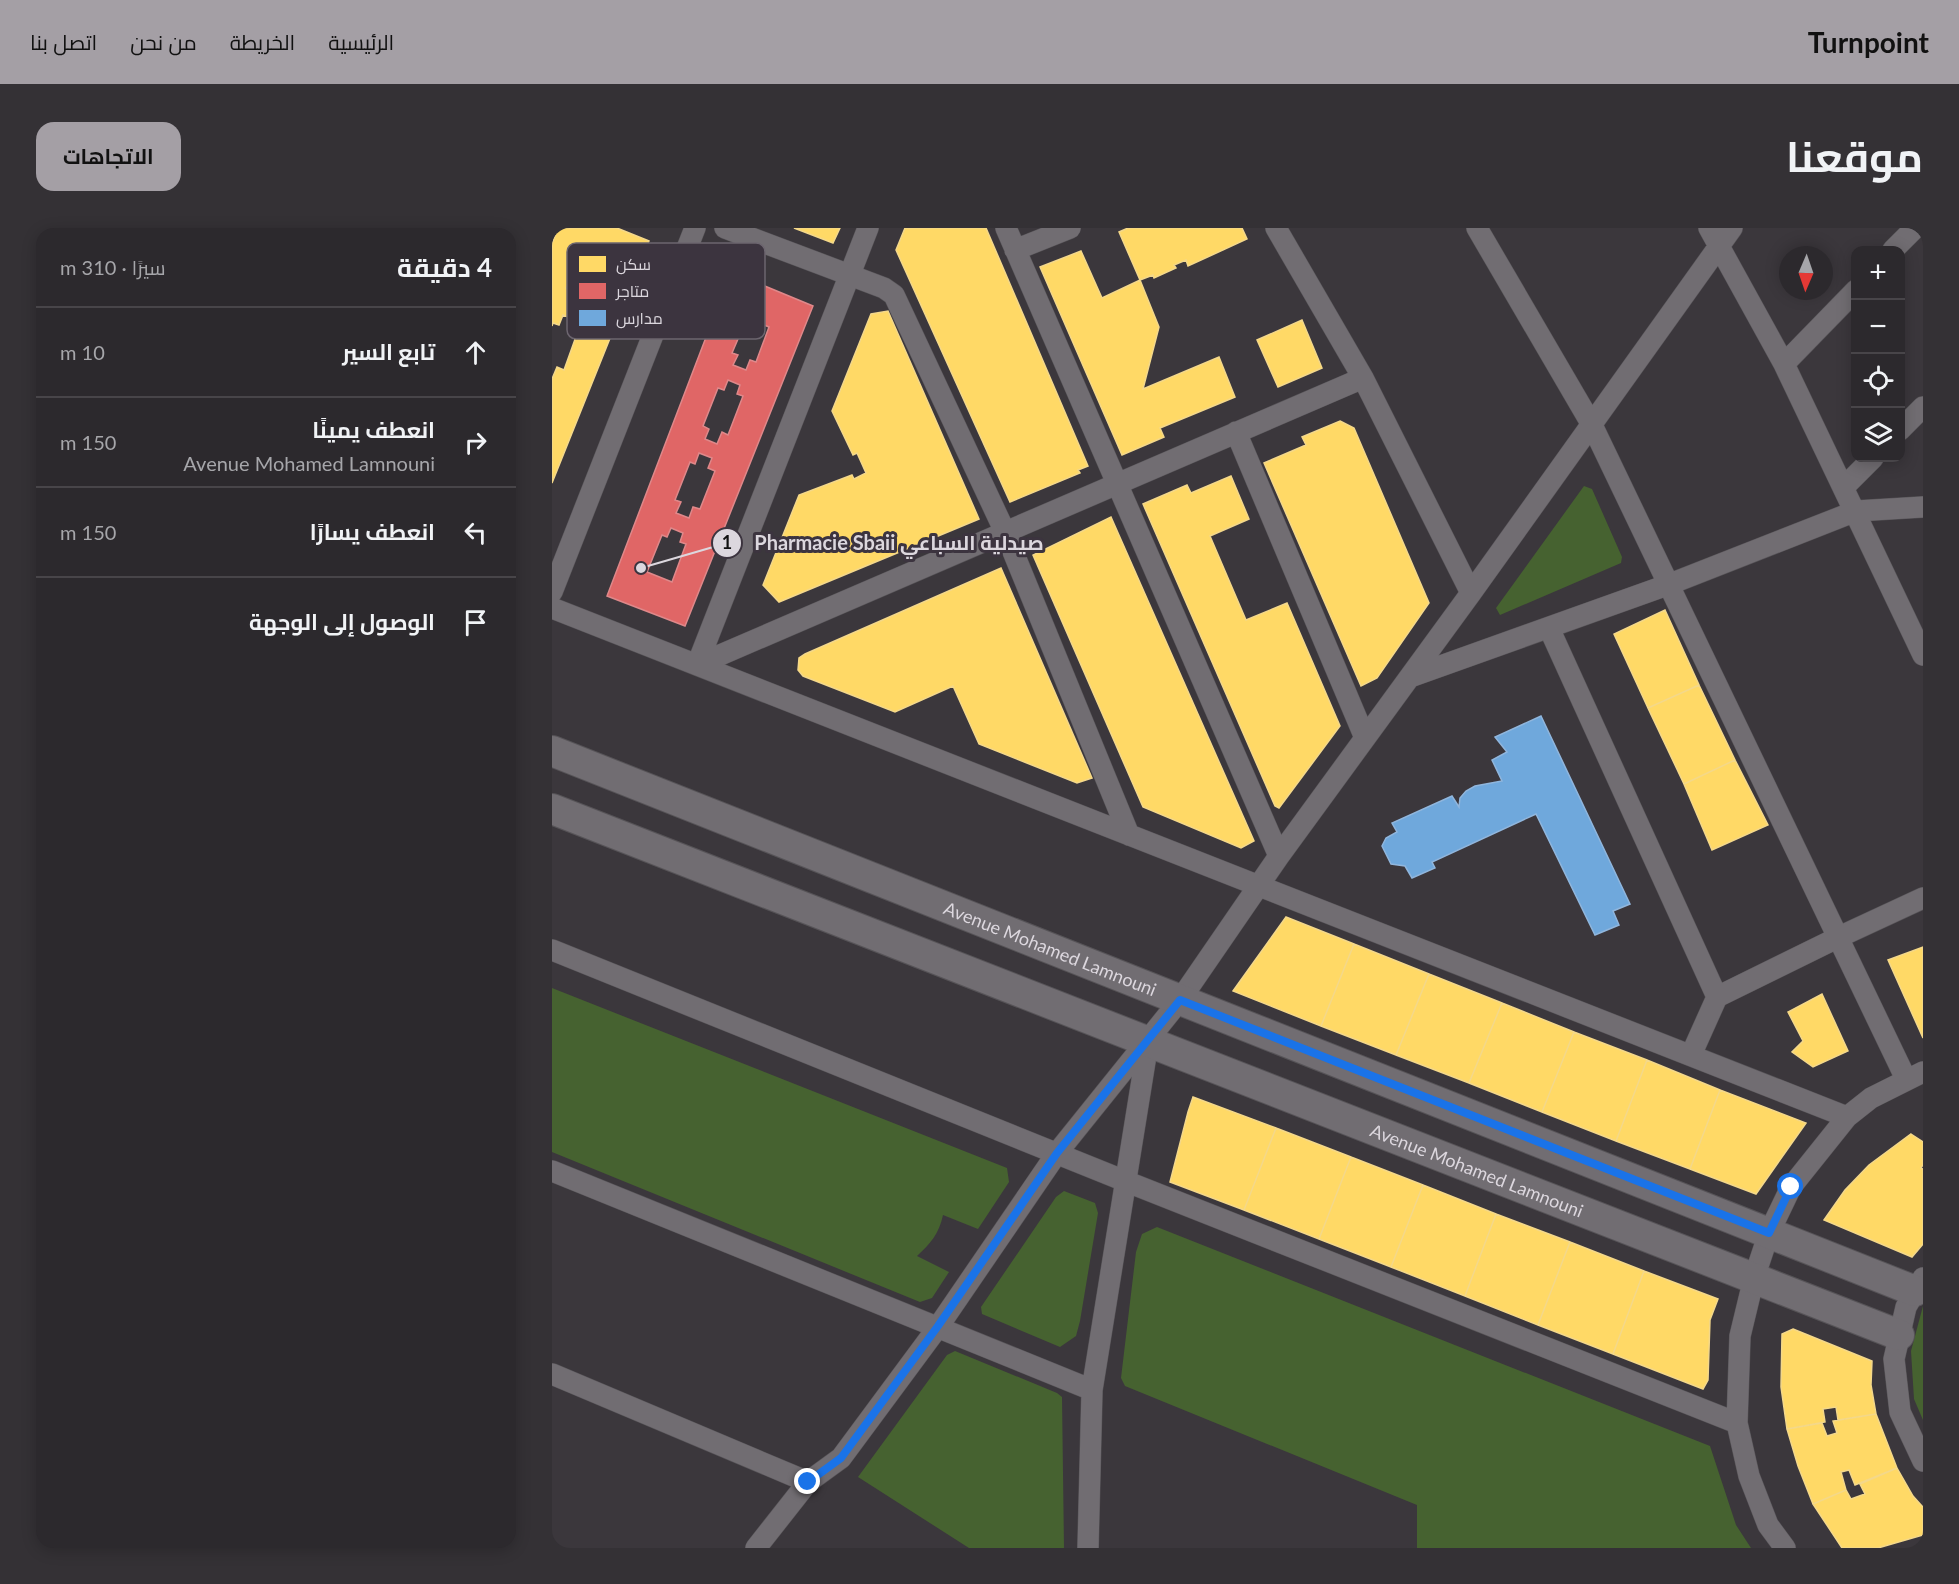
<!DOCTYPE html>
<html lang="ar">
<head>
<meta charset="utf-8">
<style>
  body { margin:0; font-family:Lato,Cairo,sans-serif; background:#343135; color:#f1f3f6; direction:rtl }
  .controls { position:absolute; right:18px; top:18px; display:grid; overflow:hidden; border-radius:12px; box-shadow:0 3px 15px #0003 }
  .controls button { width:54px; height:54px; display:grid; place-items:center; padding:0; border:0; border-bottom:2px solid #484549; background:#2c292d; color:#f1f3f6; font:30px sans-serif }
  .compass { position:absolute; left:1227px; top:18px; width:54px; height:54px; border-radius:50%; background:#2c292d; box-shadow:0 3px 15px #0003; rotate:182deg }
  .stop { position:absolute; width:18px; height:18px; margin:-14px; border:4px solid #1a73e8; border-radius:50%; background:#fff }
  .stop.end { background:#1a73e8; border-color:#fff; box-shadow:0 2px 6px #0008 }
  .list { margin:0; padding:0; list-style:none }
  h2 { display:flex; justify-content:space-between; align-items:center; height:78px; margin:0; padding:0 24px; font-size:26px }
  h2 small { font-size:20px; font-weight:400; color:#a6a6aa }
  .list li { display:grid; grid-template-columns:39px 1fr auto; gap:18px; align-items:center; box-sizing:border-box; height:90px; padding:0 24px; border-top:2px solid #484549 }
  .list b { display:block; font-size:22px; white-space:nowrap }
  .list p { margin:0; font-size:20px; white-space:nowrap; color:#a6a6aa }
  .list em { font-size:20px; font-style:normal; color:#a6a6aa }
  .icon { flex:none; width:33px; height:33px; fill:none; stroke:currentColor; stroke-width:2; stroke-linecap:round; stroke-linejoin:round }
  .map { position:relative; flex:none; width:1371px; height:1320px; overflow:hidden; direction:ltr; border-radius:18px }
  header { display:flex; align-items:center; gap:36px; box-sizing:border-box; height:84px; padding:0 30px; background:#a49fa5; color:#111 }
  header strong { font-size:28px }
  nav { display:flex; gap:33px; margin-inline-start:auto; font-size:21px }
  .intro { display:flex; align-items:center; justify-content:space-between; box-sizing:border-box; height:144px; padding:0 36px }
  h1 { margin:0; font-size:42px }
  .button { padding:15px 27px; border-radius:18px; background:#a49fa5; color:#111; font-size:21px; font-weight:700 }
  main { display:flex; gap:36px; padding:0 36px }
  aside { flex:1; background:#2c292d; border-radius:18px; box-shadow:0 3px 15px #0003 }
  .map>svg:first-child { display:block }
  .green { fill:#466230 }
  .homes { fill:#ffd966; stroke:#f4d88a; stroke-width:1.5; fill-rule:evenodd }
  .shops { fill:#e06666; stroke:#df888a; stroke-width:1.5; fill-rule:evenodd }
  .schools { fill:#6fa8dc; stroke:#90b6dd; stroke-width:1.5 }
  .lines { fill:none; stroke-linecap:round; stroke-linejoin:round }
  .street-casing { stroke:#575458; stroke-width:22 }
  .secondary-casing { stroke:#575458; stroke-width:32 }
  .street { stroke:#716d72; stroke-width:21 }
  .secondary { stroke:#716d72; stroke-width:30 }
  .route { stroke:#1a73e8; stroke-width:8 }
  .labels { text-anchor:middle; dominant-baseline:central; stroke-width:6; stroke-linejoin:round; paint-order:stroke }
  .street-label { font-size:18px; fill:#dcd7de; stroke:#3c343f }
  .key { fill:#3c343f; stroke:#6c656f; stroke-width:1.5 }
  .key-label { font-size:16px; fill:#dcd7de }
  .leader { fill:none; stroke:#dcd7de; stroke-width:2 }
  .callout-dot { fill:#dcd7de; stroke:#3c343f; stroke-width:2 }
  .mark-label { font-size:18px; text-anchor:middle; font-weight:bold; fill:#111 }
  .callout-label { font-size:20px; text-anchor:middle; font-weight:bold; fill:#dcd7de; stroke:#3c343f; stroke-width:6; stroke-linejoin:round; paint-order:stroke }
</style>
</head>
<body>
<header>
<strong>Turnpoint</strong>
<nav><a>الرئيسية</a><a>الخريطة</a><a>من نحن</a><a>اتصل بنا</a></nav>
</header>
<div class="intro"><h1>موقعنا</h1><a class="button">الاتجاهات</a></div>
<main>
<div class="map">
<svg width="1371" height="1320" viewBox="0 0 1371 1320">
  <rect width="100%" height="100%" fill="#3b373c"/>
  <path class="green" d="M 1032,258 L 1040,261 L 1070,329 L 1069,335 L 948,387 L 944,380 Z
    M 0,760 L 455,940 L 457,954 L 426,1001 L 391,987 C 387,1006 378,1016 365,1028 L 397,1044 L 380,1070 L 368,1074 L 0,924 Z
    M 512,963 L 543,975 L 546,985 L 528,1093 L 524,1108 L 508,1119 L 430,1086 L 429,1079 L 504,969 Z
    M 605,999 L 1158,1218 L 1184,1297 L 1199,1320 L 865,1320 L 865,1277 L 573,1158 L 569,1150 L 584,1024 L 590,1006 Z
    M 1371,1078 L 1371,1192 L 1362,1171 L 1359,1123 Z
    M 403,1123 L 505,1165 L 510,1169 L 512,1320 L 417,1320 L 306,1249 L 395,1127 Z"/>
  <path class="homes" d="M 6,0 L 65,0 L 97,13 L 0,255 L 0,151 L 5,139 L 12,142 L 26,103 L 20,101 L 24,92 L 11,87 L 7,97 L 1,95 L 0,98 L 0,16 ZM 30,25 L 52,34 L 40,69 L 33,67 L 29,77 L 17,73 L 20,62 L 14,60 Z
    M 242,0 L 288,0 L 281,15 Z
    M 353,0 L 434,0 L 536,238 L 526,242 L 528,245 L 458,274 L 344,22 Z
    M 576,0 L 690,0 L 695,11 L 636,38 L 634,32 L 622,37 L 624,40 L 602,50 L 601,47 L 588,52 L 567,4 Z
    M 529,23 L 550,70 L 588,52 L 607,99 L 591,161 L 667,129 L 683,169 L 608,200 L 612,209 L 570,227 L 488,39 Z
    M 336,83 L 427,291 L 227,374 L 211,357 L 247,267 L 300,247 L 302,251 L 314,245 L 305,225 L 301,227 L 280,183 L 319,86 Z
    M 750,92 L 770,140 L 726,159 L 705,112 Z
    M 788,193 L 802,200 L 877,375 L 825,450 L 809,458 L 712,235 L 754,217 L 750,209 Z
    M 679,248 L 697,291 L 658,308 L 694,392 L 735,375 L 788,498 L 727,580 L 723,578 L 591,276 L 635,257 L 639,265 Z
    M 559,289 L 702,613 L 689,620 L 591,579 L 481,327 Z
    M 449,340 L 540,550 L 525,555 L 427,516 L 401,458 L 343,484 L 251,448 L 246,442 L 247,430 L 253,426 Z
    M 1113,382 L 1147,457 L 1096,480 L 1062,406 Z
    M 1147,457 L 1183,532 L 1132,556 L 1096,480 Z
    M 1183,532 L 1216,597 L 1160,622 L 1132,556 Z
    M 734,689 L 802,716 L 769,798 L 681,763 Z
    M 802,716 L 877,746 L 844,827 L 769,798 Z
    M 1371,719 L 1371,810 L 1336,732 Z
    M 877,746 L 950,775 L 917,855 L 844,827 Z
    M 1270,766 L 1296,823 L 1261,839 L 1240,824 L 1251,813 L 1236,784 Z
    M 950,775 L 1022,804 L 990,884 L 917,855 Z
    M 1022,804 L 1095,832 L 1064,913 L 990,884 Z
    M 1095,832 L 1168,862 L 1138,941 L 1064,913 Z
    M 1168,862 L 1254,895 L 1204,966 L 1138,941 Z
    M 641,869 L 724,900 L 692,982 L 618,954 L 636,884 Z
    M 724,900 L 799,929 L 767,1011 L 692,982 Z
    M 1359,906 L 1371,914 L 1371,937 L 1369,940 L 1371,941 L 1371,1016 L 1360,1029 L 1272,992 L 1293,962 L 1317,937 Z
    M 799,929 L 871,957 L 839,1039 L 767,1011 Z
    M 871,957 L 944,986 L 913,1068 L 839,1039 Z
    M 944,986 L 1018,1014 L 986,1097 L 913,1068 Z
    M 1018,1014 L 1092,1043 L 1061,1126 L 986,1097 Z
    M 1092,1043 L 1166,1071 L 1158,1092 L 1156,1152 L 1151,1161 L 1061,1126 Z
    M 1241,1101 L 1320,1133 L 1319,1157 L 1324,1186 L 1286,1192 L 1284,1179 L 1271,1181 L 1273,1194 L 1235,1201 L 1229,1159 L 1230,1106 Z
    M 1324,1186 L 1345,1240 L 1303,1257 L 1297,1242 L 1289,1244 L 1294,1262 L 1261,1276 L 1246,1238 L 1235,1201 L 1270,1195 L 1275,1208 L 1285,1205 L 1281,1193 Z
    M 1345,1240 L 1361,1268 L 1371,1279 L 1371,1307 L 1326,1320 L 1290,1320 L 1261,1276 L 1294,1262 L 1299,1271 L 1313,1266 L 1308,1256 Z"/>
  <path class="shops" d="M 179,44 L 261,78 L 133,398 L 55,368 ZM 195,90 L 217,99 L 204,134 L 198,132 L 194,142 L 181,137 L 186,127 L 180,125 ZM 176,152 L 188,157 L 185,166 L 191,168 L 176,207 L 170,204 L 165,216 L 153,211 L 157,201 L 151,198 L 166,160 L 172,162 ZM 147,225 L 160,230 L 156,240 L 163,243 L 148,281 L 141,279 L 137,290 L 124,285 L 129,274 L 123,272 L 138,234 L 143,236 ZM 119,300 L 131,305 L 128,314 L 134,316 L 120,354 L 95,344 L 110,307 L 115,309 Z"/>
  <path class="schools" d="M 989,488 L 1078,676 L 1061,683 L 1067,697 L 1043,707 L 984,586 L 880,634 L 883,640 L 860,650 L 853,638 L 839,636 L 830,618 L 834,610 L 845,604 L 840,595 L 900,568 L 907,579 L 908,570 L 914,563 L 923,558 L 950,553 L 940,532 L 955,524 L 943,509 Z"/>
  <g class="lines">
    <g class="street-casing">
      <path id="street" d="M 173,0 L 332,60 L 342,67 L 453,304 L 577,607
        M 454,0 L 727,628
        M 724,0 L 811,150 L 919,365
        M 925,0 L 1040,197 L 1354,851
        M 1157,0 L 1232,136 L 1371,427
        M 463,22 L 518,0
        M 1341,22 L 1363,0
        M 1232,136 L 1304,62
        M 1348,202 L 1371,179
        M 684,204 L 813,510
        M 1292,259 L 1321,230
        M 0,364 L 143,0
        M 0,380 L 1295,889
        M 997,400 L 1165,769
        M 145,437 L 811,150
        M 145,437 L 316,0
        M 858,449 L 1118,356 L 1304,283 L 1371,279
        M 0,722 L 573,953 L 1185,1195
        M 1139,827 L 1165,769 L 1287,709 L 1371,670
        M 0,943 L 540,1162
        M 1371,1050 L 1354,1079 L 1342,1131 L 1348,1184 L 1371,1233
        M 0,1146 L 256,1254
        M 204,1320 L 256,1254 L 289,1230 L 386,1099 L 505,925 L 628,772 L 727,628 L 919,365 L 1180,0
        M 536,1320 L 540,1162 L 596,815
        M 1233,1320 L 1216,1297 L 1197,1248 L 1185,1195 L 1188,1108 L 1202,1050 L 1217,1005 L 1239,959 L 1295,889 L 1319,870 L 1371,844"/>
    </g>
    <g class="secondary-casing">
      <g id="secondary">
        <path id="s1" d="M 0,523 L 1363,1063"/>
        <path id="s2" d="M 0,581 L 1347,1107"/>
      </g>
    </g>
    <use href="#street" class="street"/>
    <use href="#secondary" class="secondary"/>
  </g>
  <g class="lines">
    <path class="route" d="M 256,1254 L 289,1230 L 386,1098 L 505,925 L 628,772 L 1217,1005 L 1239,959"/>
  </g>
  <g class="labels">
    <g class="street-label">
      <text stroke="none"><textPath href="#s1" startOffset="536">Avenue Mohamed Lamnouni</textPath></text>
      <text stroke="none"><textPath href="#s2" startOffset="993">Avenue Mohamed Lamnouni</textPath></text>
    </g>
  </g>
  <rect x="15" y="15" width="198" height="96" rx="9" class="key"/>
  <rect x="27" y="28" width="27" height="16" fill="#ffd966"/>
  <rect x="27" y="55" width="27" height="16" fill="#e06666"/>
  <rect x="27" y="82" width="27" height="16" fill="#6fa8dc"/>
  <g class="key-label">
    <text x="64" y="42">سكن</text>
    <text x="64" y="69">متاجر</text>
    <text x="64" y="96">مدارس</text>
  </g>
  <path class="leader" d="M89 340L175 315"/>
  <g class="callout-dot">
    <circle cx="89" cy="340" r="6"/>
    <circle cx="175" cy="315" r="15"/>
  </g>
  <g class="mark-label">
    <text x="175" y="321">1</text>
  </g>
  <g class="callout-label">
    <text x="347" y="322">Pharmacie Sbaii صيدلية السباعي</text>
  </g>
</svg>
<div class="controls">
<button>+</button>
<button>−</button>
<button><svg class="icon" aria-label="locate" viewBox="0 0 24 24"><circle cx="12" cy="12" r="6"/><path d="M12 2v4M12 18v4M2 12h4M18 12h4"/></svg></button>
<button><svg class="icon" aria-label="layers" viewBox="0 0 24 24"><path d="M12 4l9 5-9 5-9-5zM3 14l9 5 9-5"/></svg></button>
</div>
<svg class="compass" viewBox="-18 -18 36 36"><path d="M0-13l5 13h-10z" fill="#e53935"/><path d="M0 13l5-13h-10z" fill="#a6a6aa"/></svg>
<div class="stop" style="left:1239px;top:959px"></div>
<div class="stop end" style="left:256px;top:1254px"></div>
</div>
<aside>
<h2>4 دقيقة<small>سيرًا · 310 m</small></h2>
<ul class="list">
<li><svg class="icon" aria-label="ahead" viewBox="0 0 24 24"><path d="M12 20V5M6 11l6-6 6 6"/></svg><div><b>تابع السير</b></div><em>10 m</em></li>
<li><svg class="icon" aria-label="right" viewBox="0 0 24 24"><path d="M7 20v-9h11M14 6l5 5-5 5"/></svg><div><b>انعطف يمينًا</b><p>Avenue Mohamed Lamnouni</p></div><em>150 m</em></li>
<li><svg class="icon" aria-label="left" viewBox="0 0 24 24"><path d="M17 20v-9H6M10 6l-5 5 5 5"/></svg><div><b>انعطف يسارًا</b></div><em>150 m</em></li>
<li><svg class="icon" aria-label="arrive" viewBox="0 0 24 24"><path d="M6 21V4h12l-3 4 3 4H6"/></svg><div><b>الوصول إلى الوجهة</b></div></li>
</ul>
</aside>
</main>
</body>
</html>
